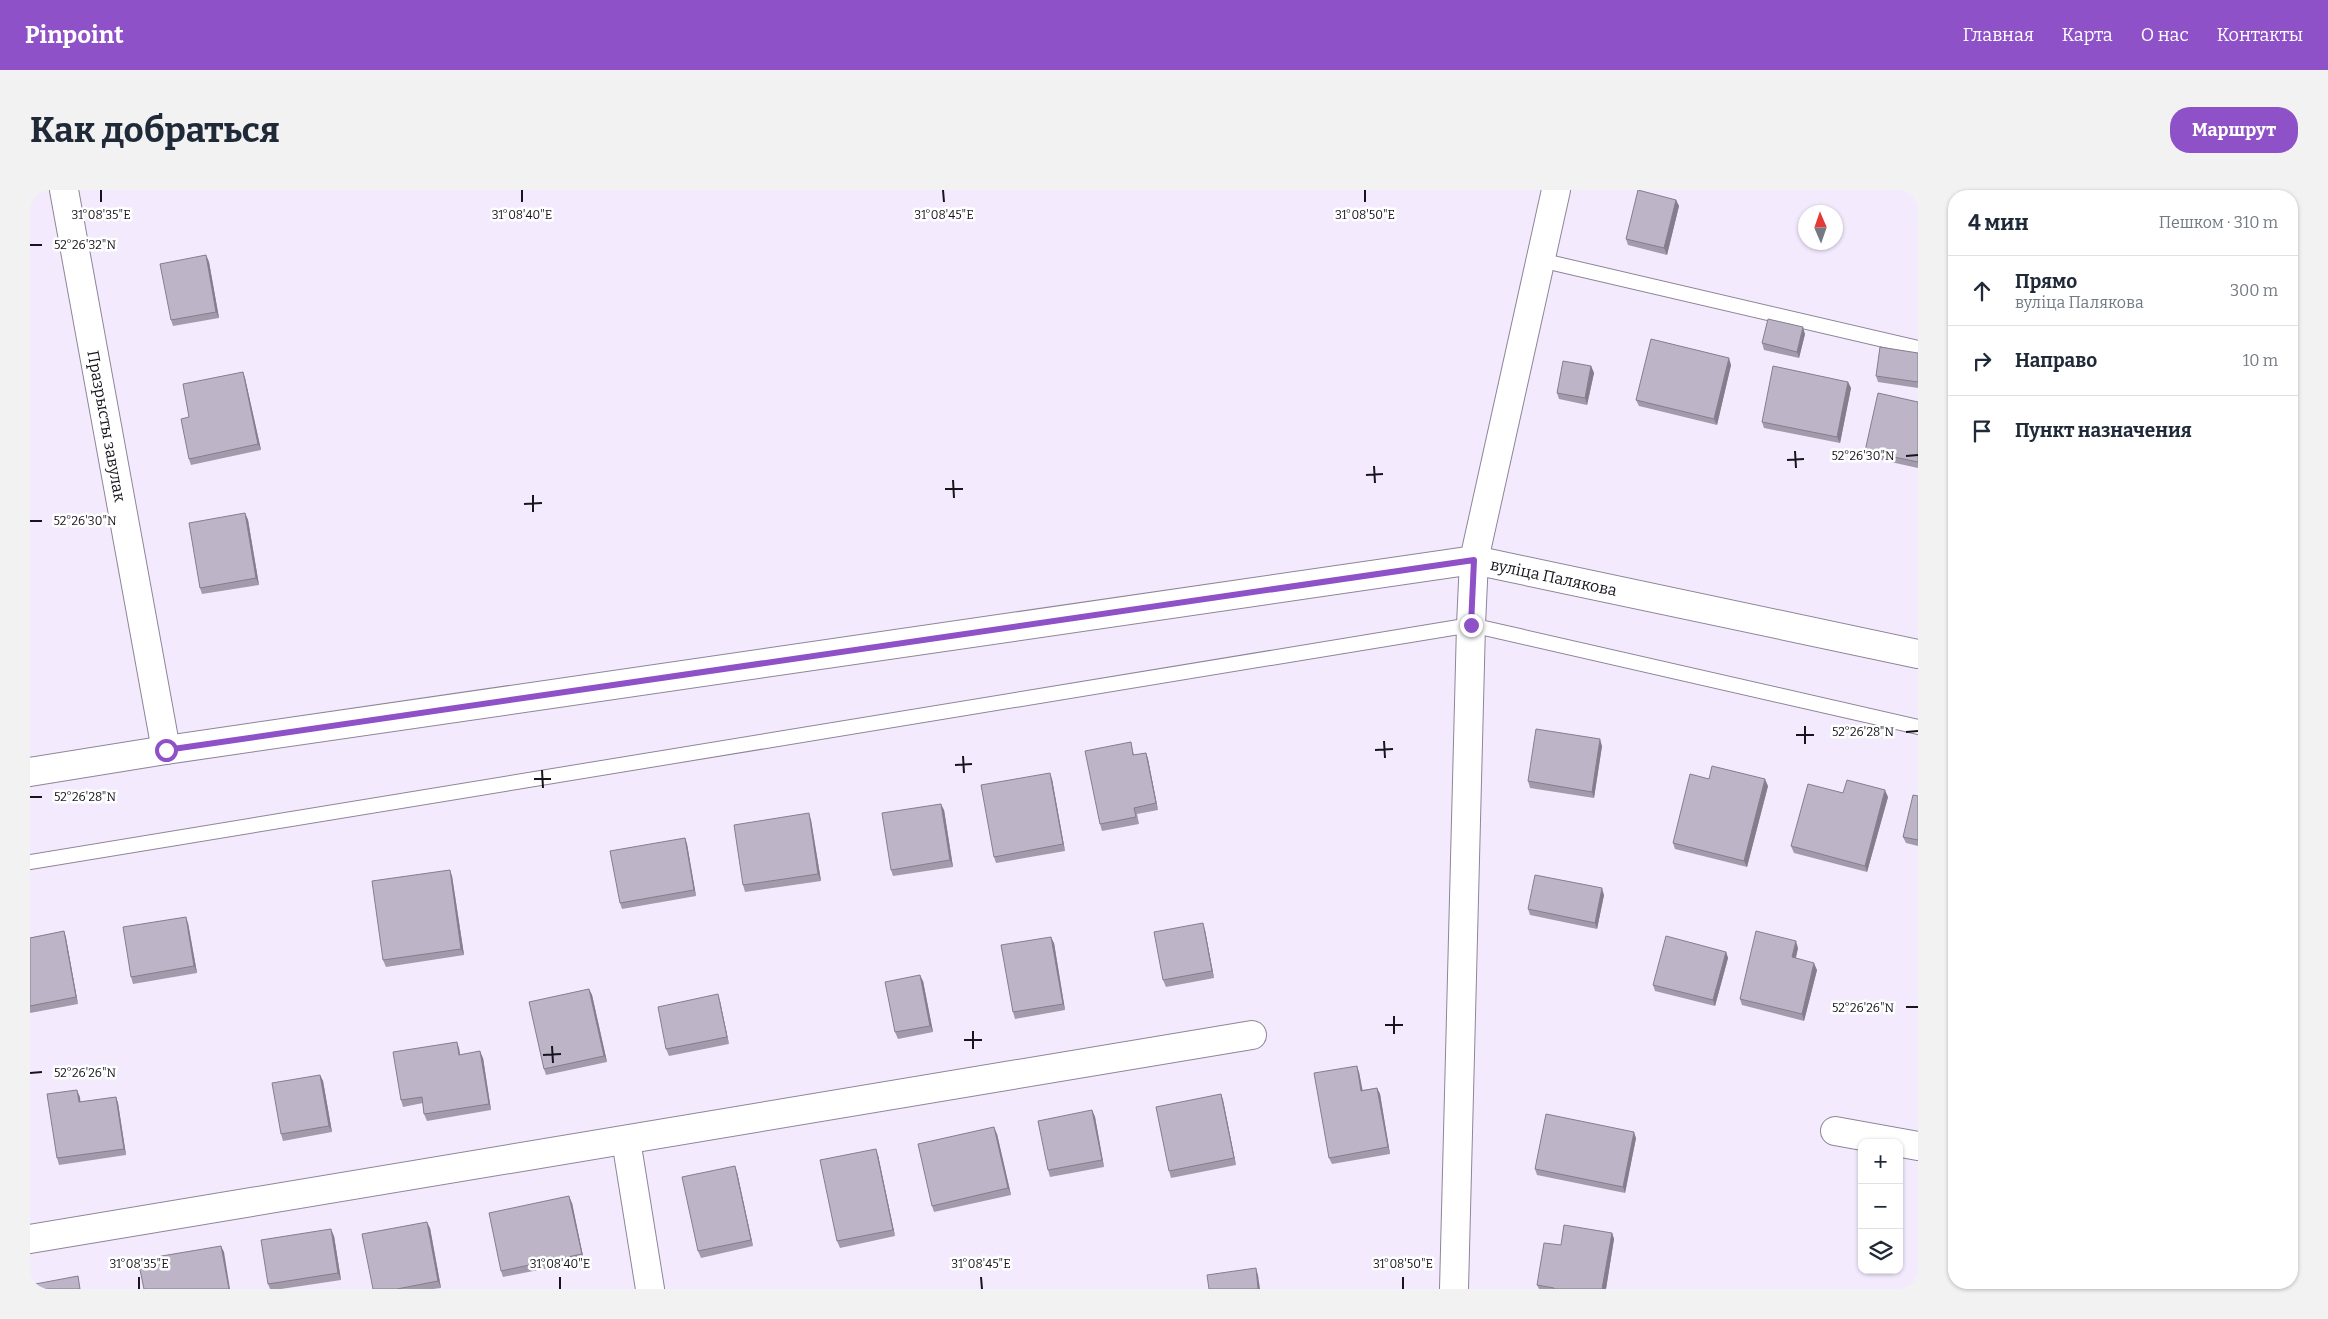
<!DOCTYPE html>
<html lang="ru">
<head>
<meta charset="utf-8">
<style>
  body { margin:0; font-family:Bitter,serif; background:#f2f2f3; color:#1f2937 }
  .controls { position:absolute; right:15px; bottom:15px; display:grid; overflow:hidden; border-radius:10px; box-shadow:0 1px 4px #0004 }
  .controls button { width:45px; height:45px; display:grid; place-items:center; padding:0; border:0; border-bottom:1px solid #e0e1e3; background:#fff; color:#1f2937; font:25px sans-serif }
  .compass { position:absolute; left:1768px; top:15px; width:45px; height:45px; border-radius:50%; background:#fff; box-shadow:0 1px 4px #0004; rotate:358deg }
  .stop { position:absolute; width:15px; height:15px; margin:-11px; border:4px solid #8f51c7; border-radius:50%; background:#fff }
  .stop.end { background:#8f51c7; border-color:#fff; box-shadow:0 1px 5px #0008 }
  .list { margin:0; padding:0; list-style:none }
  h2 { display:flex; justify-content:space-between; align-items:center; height:65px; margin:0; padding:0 20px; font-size:21px }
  h2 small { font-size:16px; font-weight:400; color:#747a83 }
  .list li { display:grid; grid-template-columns:32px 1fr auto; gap:15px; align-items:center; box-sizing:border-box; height:70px; padding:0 20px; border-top:1px solid #e0e1e3 }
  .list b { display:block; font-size:19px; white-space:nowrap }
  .list p { margin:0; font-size:16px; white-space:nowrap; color:#747a83 }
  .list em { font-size:16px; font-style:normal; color:#747a83 }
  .icon { flex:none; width:28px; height:28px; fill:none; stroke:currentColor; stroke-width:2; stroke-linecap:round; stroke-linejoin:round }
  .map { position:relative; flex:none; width:1888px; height:1099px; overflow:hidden; border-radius:20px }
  header { display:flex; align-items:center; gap:30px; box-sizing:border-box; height:70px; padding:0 25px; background:#8f51c7; color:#fff }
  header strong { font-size:24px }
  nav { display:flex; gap:28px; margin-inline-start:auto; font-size:18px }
  .intro { display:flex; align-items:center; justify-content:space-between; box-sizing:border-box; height:120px; padding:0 30px }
  h1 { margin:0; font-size:35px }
  .button { padding:12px 22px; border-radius:20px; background:#8f51c7; color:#fff; font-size:18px; font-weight:700 }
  main { display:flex; gap:30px; padding:0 30px }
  aside { flex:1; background:#fff; border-radius:20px; box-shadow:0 1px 4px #0004 }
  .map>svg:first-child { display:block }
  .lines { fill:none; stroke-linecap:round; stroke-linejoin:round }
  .lane-casing { stroke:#8e8598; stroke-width:16 }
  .street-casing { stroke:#8e8598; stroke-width:30 }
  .lane { stroke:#fff; stroke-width:14 }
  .street { stroke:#fff; stroke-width:28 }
  .wall { fill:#a39bac }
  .shaded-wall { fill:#847e8c }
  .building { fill:#bdb4c8; stroke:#847e8c }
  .route { stroke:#8f51c7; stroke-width:6 }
  .ticks { fill:none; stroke:#17141b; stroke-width:2 }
  .labels { text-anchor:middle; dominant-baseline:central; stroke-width:5; stroke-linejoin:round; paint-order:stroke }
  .street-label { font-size:16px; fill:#17141b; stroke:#fff }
  .ticks-label { font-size:12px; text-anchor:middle; fill:#17141b; stroke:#fff; stroke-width:5; stroke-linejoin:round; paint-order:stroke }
</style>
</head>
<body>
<header>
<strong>Pinpoint</strong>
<nav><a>Главная</a><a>Карта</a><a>О нас</a><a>Контакты</a></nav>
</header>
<div class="intro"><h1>Как добраться</h1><a class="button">Маршрут</a></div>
<main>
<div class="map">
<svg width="1888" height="1099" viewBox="0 0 1888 1099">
  <rect width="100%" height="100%" fill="#f3eafe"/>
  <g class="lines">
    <g class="lane-casing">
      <path id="lane" d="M 1510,70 L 1888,158
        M 0,672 L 1441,435 L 1888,537"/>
    </g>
    <g class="street-casing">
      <g id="street">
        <path id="s1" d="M 34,0 L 136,560"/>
        <path id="s2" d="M 0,582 L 136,560 L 1444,370 L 1888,464"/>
        <path d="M 1805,941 L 1888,956"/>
        <path d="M 596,950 L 620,1099"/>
        <path d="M 0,1049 L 1222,845"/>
        <path d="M 1424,1099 L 1441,435 L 1444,370 L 1526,0"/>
      </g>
    </g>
    <use href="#lane" class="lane"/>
    <use href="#street" class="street"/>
  </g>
  <path class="wall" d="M 1646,10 L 1649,16 L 1637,65 L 1598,55 L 1596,49 Z
    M 176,65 L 179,72 L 189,128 L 143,136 L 141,130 Z
    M 1775,144 L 1769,168 L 1734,160 L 1732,153 Z
    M 1888,163 L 1888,198 L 1848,192 L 1846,186 Z
    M 1701,175 L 1687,235 L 1609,216 L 1606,210 Z
    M 1561,176 L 1564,183 L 1557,215 L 1529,209 L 1527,203 Z
    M 213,182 L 215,188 L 231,260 L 161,275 L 159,269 L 159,227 Z
    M 1818,192 L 1821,198 L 1810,253 L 1734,238 L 1732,232 Z
    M 1888,212 L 1888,278 L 1838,267 L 1835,261 Z
    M 215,323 L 218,330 L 229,395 L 172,404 L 170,398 Z
    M 1101,552 L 1104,565 L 1116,563 L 1118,569 L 1128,620 L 1107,624 L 1109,634 L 1072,641 L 1070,634 Z
    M 1572,556 L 1564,608 L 1500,598 L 1498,591 Z
    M 1022,589 L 1035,661 L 966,673 L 964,667 Z
    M 1679,589 L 1738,596 L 1717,677 L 1645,659 L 1643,653 Z
    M 1813,603 L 1858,607 L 1837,682 L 1764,663 L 1761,656 Z
    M 1888,606 L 1888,656 L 1876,653 L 1873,647 Z
    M 914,620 L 923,677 L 863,686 L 861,680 Z
    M 781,630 L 791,691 L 715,702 L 713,695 Z
    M 655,648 L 657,654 L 666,706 L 592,719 L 590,713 Z
    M 422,686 L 434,765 L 356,777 L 353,770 Z
    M 1574,705 L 1567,739 L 1500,725 L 1498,719 Z
    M 158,733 L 167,783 L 103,794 L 101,787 Z
    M 1175,740 L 1184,788 L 1136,797 L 1133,790 Z
    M 34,741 L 36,748 L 48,814 L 0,823 L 0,748 Z
    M 1024,753 L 1035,820 L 985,829 L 983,822 Z
    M 1768,758 L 1766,768 L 1787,780 L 1774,831 L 1712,815 L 1710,809 Z
    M 1696,762 L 1698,768 L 1685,816 L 1625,801 L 1623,795 Z
    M 893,791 L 903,842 L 868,849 L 865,842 Z
    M 559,799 L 562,805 L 577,872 L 516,885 L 514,879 Z
    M 690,811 L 699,854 L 639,866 L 636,859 Z
    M 429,858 L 430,865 L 453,868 L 461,920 L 397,931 L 394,924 L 393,913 L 373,917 L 371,910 Z
    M 1329,882 L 1332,900 L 1347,898 L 1350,904 L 1360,964 L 1302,974 L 1299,968 Z
    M 290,885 L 293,891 L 302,942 L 253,951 L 251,944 Z
    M 1191,904 L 1193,910 L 1206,975 L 1141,988 L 1139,981 Z
    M 50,907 L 50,912 L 86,907 L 88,913 L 96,965 L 29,975 L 27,968 Z
    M 1062,920 L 1065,927 L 1074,977 L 1020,987 L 1018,980 Z
    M 967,944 L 981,1005 L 904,1022 L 902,1016 Z
    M 1606,948 L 1595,1003 L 1507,985 L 1505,979 Z
    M 848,965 L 865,1046 L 810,1058 L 807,1051 Z
    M 707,982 L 723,1056 L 671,1068 L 668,1061 Z
    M 542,1013 L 554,1071 L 473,1087 L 471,1081 Z
    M 400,1038 L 411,1098 L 403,1099 L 343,1099 Z
    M 1582,1043 L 1584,1049 L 1576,1099 L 1509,1099 L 1507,1095 L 1531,1055 Z
    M 304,1046 L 311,1090 L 251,1099 L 240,1099 L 238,1094 Z"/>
  <path class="shaded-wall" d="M 1646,10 L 1649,16 L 1637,65 L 1634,58 Z
    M 176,65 L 179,72 L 189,128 L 186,122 Z
    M 1773,137 L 1775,144 L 1769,168 L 1767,162 Z
    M 1699,168 L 1701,175 L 1687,235 L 1684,229 Z
    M 1561,176 L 1564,183 L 1557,215 L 1555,208 Z
    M 213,182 L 215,188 L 231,260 L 228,254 Z
    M 1818,192 L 1821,198 L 1810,253 L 1807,247 Z
    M 215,323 L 218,330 L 229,395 L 226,388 Z
    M 1570,549 L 1572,556 L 1564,608 L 1562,602 Z
    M 1116,563 L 1118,569 L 1128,620 L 1126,613 Z
    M 1020,583 L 1022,589 L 1035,661 L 1033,654 Z
    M 1735,589 L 1738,596 L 1717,677 L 1714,671 Z
    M 1855,600 L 1858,607 L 1837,682 L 1835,676 Z
    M 911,614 L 914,620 L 923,677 L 920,670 Z
    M 779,623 L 781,630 L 791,691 L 788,684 Z
    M 655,648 L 657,654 L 666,706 L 664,700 Z
    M 420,680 L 422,686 L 434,765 L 431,759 Z
    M 1572,698 L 1574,705 L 1567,739 L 1565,733 Z
    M 156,727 L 158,733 L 167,783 L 164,776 Z
    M 1173,733 L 1175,740 L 1184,788 L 1182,781 Z
    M 34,741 L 36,748 L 48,814 L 46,807 Z
    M 1021,747 L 1024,753 L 1035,820 L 1033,814 Z
    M 1766,751 L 1768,758 L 1764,774 L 1762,767 Z
    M 1696,762 L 1698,768 L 1685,816 L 1683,810 Z
    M 1784,773 L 1787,780 L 1774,831 L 1772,824 Z
    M 890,785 L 893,791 L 903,842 L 900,836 Z
    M 559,799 L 562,805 L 577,872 L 574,866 Z
    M 688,804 L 690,811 L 699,854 L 697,847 Z
    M 427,852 L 429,858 L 431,872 L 429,865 Z
    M 450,861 L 453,868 L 461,920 L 459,914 Z
    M 1327,876 L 1329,882 L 1334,907 L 1331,901 Z
    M 290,885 L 293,891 L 302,942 L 299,936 Z
    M 1347,898 L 1350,904 L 1360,964 L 1358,957 Z
    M 47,900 L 50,907 L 51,919 L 49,912 Z
    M 1191,904 L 1193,910 L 1206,975 L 1204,968 Z
    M 86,907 L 88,913 L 96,965 L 94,959 Z
    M 1062,920 L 1065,927 L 1074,977 L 1072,970 Z
    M 964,937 L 967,944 L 981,1005 L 978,998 Z
    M 1604,942 L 1606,948 L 1595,1003 L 1593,997 Z
    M 846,959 L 848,965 L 865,1046 L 863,1040 Z
    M 705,976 L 707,982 L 723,1056 L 721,1050 Z
    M 539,1006 L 542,1013 L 554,1071 L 552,1064 Z
    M 397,1032 L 400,1038 L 411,1098 L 408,1091 Z
    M 301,1039 L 304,1046 L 311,1090 L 308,1083 Z
    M 1582,1043 L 1584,1049 L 1576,1099 L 1572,1099 Z
    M 191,1056 L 194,1062 L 200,1099 L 199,1099 Z
    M 1226,1078 L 1228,1085 L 1230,1099 L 1228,1099 Z"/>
  <path class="building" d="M 1608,0 L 1646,10 L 1634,58 L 1596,49 Z
    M 176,65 L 186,122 L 141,130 L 130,74 Z
    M 1738,129 L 1773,137 L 1767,162 L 1732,153 Z
    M 1621,149 L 1699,168 L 1684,229 L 1606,210 Z
    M 1850,157 L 1888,163 L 1888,192 L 1846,186 Z
    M 1533,171 L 1561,176 L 1555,208 L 1527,203 Z
    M 1743,176 L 1818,192 L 1807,247 L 1732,232 Z
    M 213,182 L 228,254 L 159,269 L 151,229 L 159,227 L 153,194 Z
    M 1848,203 L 1888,212 L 1888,272 L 1835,261 Z
    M 215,323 L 226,388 L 170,398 L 159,333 Z
    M 1506,539 L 1570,549 L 1562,602 L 1498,591 Z
    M 1101,552 L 1103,565 L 1116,563 L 1126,613 L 1104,618 L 1106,627 L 1070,634 L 1055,561 Z
    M 1682,576 L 1735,589 L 1714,671 L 1643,653 L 1660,584 L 1679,589 Z
    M 1020,583 L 1033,654 L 964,667 L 951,595 Z
    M 1817,590 L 1855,600 L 1835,676 L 1761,656 L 1778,594 L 1813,603 Z
    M 1883,605 L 1888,606 L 1888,650 L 1873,647 Z
    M 911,614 L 920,670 L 861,680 L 852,623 Z
    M 779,623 L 788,684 L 713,695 L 704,635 Z
    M 655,648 L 664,700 L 590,713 L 580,661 Z
    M 420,680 L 431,759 L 353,770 L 342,691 Z
    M 1505,685 L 1572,698 L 1565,733 L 1498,719 Z
    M 156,727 L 164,776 L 101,787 L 93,737 Z
    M 1173,733 L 1182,781 L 1133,790 L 1124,742 Z
    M 34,741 L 46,807 L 0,816 L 0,748 Z
    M 1726,741 L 1766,751 L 1762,767 L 1784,773 L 1772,824 L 1710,809 Z
    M 1636,746 L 1696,762 L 1683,810 L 1623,795 Z
    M 1021,747 L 1033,814 L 983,822 L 971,755 Z
    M 890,785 L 900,836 L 865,842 L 855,792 Z
    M 559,799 L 574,866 L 514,879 L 499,812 Z
    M 688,804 L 697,847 L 636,859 L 628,817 Z
    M 427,852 L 429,865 L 450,861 L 459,914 L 394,924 L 392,907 L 371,910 L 363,862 Z
    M 1327,876 L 1331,901 L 1347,898 L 1358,957 L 1299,968 L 1284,883 Z
    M 290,885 L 299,936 L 251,944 L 242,893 Z
    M 47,900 L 49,912 L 86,907 L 94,959 L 27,968 L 17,904 Z
    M 1191,904 L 1204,968 L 1139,981 L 1126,917 Z
    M 1062,920 L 1072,970 L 1018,980 L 1008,931 Z
    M 1516,924 L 1604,942 L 1593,997 L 1505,979 Z
    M 964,937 L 978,998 L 902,1016 L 888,954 Z
    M 846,959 L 863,1040 L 807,1051 L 790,970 Z
    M 705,976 L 721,1050 L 668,1061 L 652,987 Z
    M 539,1006 L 552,1064 L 471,1081 L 459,1023 Z
    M 397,1032 L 408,1091 L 367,1099 L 343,1099 L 332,1044 Z
    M 1534,1035 L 1582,1043 L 1572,1099 L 1524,1099 L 1524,1098 L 1507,1095 L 1514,1053 L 1531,1055 Z
    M 301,1039 L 308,1083 L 238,1094 L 231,1050 Z
    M 191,1056 L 199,1099 L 114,1099 L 108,1070 Z
    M 1226,1078 L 1228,1099 L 1179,1099 L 1177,1085 Z
    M 48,1086 L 50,1099 L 0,1099 L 0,1095 Z"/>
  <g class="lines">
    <path class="route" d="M 136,560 L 1444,370 L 1441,435"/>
  </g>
  <path class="ticks" d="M 71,0 L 71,12M 492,0 L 492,12M 913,0 L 914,12M 1335,0 L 1335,12M 0,55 L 12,55M 1765,261 L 1766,278M 1876,266 L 1888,265M 1757,270 L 1774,269M 1344,276 L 1345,293M 1336,285 L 1353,284M 923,290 L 924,308M 915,299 L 933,299M 503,305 L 503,322M 494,314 L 512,313M 0,331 L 12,331M 1775,536 L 1775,554M 1876,542 L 1888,541M 1766,545 L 1784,545M 1354,551 L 1355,568M 1345,560 L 1363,559M 933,566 L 934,583M 925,575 L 942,574M 512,580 L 513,598M 504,589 L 521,589M 0,607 L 12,607M 1876,817 L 1888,817M 1364,826 L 1364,844M 1355,835 L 1373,835M 943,841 L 943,859M 934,850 L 952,850M 522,856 L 523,873M 513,865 L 531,864M 0,883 L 12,882M 109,1087 L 109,1099M 530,1087 L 530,1099M 951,1087 L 952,1099M 1373,1087 L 1373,1099"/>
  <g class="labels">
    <g class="street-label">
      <text stroke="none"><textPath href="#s1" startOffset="240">Празрысты завулак</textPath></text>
      <text stroke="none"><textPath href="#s2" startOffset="1541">вуліца Палякова</textPath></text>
    </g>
  </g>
  <g class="ticks-label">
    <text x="71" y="29">31°08'35"E</text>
    <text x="492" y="29">31°08'40"E</text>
    <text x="914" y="29">31°08'45"E</text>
    <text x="1335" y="29">31°08'50"E</text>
    <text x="55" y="59">52°26'32"N</text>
    <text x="1833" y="270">52°26'30"N</text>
    <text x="55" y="335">52°26'30"N</text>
    <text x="1833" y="546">52°26'28"N</text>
    <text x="55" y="611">52°26'28"N</text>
    <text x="1833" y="822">52°26'26"N</text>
    <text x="55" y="887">52°26'26"N</text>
    <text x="109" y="1078">31°08'35"E</text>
    <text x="530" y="1078">31°08'40"E</text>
    <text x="951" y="1078">31°08'45"E</text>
    <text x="1373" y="1078">31°08'50"E</text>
  </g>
</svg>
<div class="controls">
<button>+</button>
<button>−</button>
<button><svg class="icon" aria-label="layers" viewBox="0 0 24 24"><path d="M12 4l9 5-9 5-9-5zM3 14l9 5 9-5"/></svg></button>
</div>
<svg class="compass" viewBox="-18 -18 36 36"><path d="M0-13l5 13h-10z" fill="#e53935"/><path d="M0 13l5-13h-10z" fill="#747a83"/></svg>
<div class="stop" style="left:136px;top:560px"></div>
<div class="stop end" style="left:1441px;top:435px"></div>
</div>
<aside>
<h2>4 мин<small>Пешком · 310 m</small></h2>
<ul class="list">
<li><svg class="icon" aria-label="ahead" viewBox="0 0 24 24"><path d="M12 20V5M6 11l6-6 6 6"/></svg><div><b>Прямо</b><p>вуліца Палякова</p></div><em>300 m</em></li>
<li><svg class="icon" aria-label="right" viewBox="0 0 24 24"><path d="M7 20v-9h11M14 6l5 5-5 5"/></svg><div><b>Направо</b></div><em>10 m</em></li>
<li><svg class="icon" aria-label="arrive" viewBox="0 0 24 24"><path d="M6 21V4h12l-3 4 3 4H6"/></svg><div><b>Пункт назначения</b></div></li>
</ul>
</aside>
</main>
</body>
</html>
